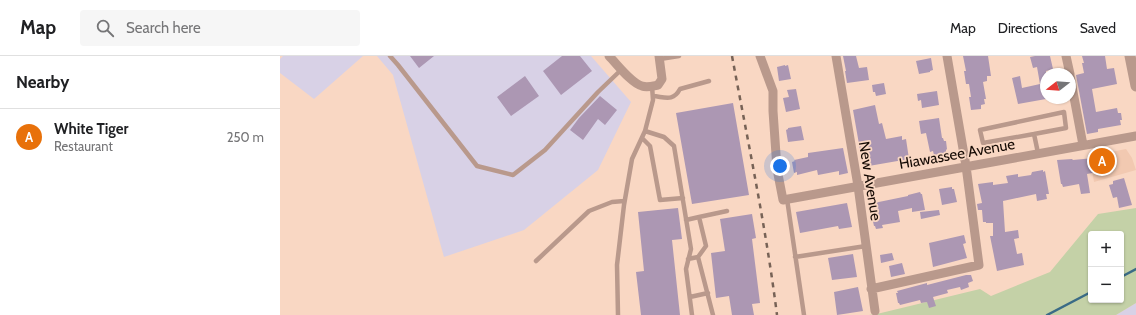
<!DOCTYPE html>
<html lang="en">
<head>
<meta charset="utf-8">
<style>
  body { margin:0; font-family:Cabin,sans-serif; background:#f6f6f6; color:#202124 }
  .controls { position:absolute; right:12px; bottom:12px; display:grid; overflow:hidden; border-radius:4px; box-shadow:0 1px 3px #0004 }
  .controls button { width:36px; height:36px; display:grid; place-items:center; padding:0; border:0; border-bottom:1px solid #e0e0e0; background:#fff; color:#202124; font:20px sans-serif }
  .compass { position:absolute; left:760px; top:12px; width:36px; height:36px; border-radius:50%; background:#fff; box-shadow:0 1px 3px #0004; rotate:253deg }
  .you { position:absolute; left:500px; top:110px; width:14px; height:14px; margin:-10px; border:3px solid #fff; border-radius:50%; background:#1a73e8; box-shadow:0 0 0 6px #1a73e833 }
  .badge { display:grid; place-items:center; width:26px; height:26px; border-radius:50%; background:#486e28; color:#fff; font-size:13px; font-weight:700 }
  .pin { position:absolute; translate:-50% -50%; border:2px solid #fff; box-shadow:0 1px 4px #0006 }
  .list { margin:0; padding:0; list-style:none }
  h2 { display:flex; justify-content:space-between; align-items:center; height:52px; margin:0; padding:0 16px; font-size:17px }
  h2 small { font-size:13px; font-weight:400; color:#757577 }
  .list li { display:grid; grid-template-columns:26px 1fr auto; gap:12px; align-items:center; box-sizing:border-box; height:56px; padding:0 16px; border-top:1px solid #e0e0e0 }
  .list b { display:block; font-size:15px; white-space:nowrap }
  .list p { margin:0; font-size:13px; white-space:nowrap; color:#757577 }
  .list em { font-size:13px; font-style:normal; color:#757577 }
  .icon { flex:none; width:22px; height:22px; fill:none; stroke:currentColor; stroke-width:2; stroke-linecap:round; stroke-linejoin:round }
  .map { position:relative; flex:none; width:856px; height:259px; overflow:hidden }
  header { display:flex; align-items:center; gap:24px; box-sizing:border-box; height:56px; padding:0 20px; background:#fff; border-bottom:1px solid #e0e0e0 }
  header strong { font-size:19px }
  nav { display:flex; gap:22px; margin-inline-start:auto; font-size:14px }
  .search { width:280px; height:36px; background:#f6f6f6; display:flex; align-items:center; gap:10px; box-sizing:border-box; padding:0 14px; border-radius:4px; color:#757577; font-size:15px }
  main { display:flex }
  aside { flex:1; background:#fff }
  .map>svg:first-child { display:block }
  .built { fill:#f2c9b1 }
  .industrial { fill:#d8d1e6 }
  .green { fill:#c4d1a7; fill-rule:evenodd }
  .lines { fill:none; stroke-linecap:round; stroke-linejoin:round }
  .stream { stroke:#3a6b86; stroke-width:2.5 }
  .building { fill:#ac97b3 }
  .service { stroke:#b9998c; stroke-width:4.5 }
  .minor { stroke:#b9998c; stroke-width:9 }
  .tertiary { stroke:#b9998c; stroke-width:11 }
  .rail { stroke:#776256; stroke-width:2.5; stroke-dasharray:5 5; stroke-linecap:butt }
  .labels { text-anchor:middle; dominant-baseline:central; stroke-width:3.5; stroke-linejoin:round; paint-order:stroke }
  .street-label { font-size:15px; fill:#150a04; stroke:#f9d7c3 }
</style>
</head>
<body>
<header>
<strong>Map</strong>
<div class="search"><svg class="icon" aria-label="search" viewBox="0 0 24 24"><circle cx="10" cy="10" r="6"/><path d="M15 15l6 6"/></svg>Search here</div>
<nav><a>Map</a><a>Directions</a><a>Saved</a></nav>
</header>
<main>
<aside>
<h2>Nearby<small></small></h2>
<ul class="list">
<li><span class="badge" style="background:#e8710a">A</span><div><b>White Tiger</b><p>Restaurant</p></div><em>250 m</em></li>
</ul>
</aside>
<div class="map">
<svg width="856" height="259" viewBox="0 0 856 259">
  <rect width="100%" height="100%" fill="#f9d7c3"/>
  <path class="built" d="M 846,93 L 852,102 L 856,114 L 814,126 L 810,100 Z"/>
  <path class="industrial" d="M 3,0 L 83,0 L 34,43 L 0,17 L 0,3 Z
    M 97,0 L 311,0 L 351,46 L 318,114 L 244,174 L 164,201 L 113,19 Z
    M 856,247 L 856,259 L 836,259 Z"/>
  <path class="green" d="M 856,152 L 856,247 L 836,259 L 589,259 L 601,257 L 700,233 L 711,240 L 770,216 L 818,158 ZM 811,178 L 841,178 L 841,244 L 811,244 Z"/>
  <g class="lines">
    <path class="stream" d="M 841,221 L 856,213
      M 767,259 L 811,236"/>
  </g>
  <path class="building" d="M 130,0 L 154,0 L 139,12 Z
    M 282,0 L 300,0 L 312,15 L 281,39 L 263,15 Z
    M 563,0 L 576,0 L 579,12 L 587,11 L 589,24 L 567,27 L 565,15 L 566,15 Z
    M 683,0 L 708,0 L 711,20 L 707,20 L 707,25 L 703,26 L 706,43 L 704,43 L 705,48 L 701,49 L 701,53 L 691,54 L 689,41 L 691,41 L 689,28 L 686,28 L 684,15 L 686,15 Z
    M 755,0 L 770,0 L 773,13 L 766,15 L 766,43 L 738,48 L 732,22 L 740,20 L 742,32 L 760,28 L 757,11 L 753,12 L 750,1 Z
    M 802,0 L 825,0 L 827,13 L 834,12 L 837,28 L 812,33 L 816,56 L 837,52 L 838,57 L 841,57 L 842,64 L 840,64 L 841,69 L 818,73 L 818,76 L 807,78 L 796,19 L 804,17 L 802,7 L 804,7 Z
    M 651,2 L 653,14 L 650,15 L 650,16 L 639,18 L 636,5 Z
    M 505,9 L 505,10 L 508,9 L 511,23 L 499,25 L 497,11 Z
    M 245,20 L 259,40 L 231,60 L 217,41 Z
    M 604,27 L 606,38 L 596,40 L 595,36 L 593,36 L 592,29 Z
    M 516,33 L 520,53 L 506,56 L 503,42 L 509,41 L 507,34 Z
    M 657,35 L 659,49 L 642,52 L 641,44 L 638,45 L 637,38 Z
    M 320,40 L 337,54 L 325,69 L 318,63 L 303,84 L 290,74 L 299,62 Z
    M 453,47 L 469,139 L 412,148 L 396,57 Z
    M 595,49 L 599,68 L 602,67 L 606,83 L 622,80 L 622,84 L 626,83 L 629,103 L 583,111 L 573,54 Z
    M 659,62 L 662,82 L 663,82 L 664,85 L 666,85 L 667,93 L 666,94 L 666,97 L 654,99 L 653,95 L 650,96 L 646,77 L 641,78 L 639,65 Z
    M 521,70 L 524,84 L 508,86 L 506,74 L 508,73 L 508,72 Z
    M 563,92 L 568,117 L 559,119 L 559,115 L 538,119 L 537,114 L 517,119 L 517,116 L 514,117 L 512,106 L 515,105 L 514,104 L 528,101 L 528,97 Z
    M 823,96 L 823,98 L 828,97 L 831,110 L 826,111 L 827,114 L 807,118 L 810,137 L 801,138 L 799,128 L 783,131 L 782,128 L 781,128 L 777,104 L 792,103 L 793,104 L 814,102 L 814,98 Z
    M 763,114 L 763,116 L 765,115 L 769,138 L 766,138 L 767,143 L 757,145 L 756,138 L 723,145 L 725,176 L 738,174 L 739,182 L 734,183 L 737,198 L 742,197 L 744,209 L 717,215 L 710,180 L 713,180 L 713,167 L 706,167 L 706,166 L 703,166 L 702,154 L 698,154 L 697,148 L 702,147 L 698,128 L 713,126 L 713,129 L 728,127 L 726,120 L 738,118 L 738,121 L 751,119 L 752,116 Z
    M 844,122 L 852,149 L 839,152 L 837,141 L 833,142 L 829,129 L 833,128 L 833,125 Z
    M 672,131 L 672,133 L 674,133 L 677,146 L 662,149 L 659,133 Z
    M 640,136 L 641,138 L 642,138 L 645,154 L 632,156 L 632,152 L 618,155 L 620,166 L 602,169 L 603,172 L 596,173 L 595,170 L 594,170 L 589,148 L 628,140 L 628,139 Z
    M 567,147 L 572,171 L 559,173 L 558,170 L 520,177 L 516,156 Z
    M 398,152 L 402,183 L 392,184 L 400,259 L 361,259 L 356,216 L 364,215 L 358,156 Z
    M 659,154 L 660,159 L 641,163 L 640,156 Z
    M 472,158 L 476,182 L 472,183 L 480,247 L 472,248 L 474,259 L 452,259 L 449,240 L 436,242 L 431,197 L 445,195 L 440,163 Z
    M 684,179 L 686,187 L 683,188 L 687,202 L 653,211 L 649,187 Z
    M 612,197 L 614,204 L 601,207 L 600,199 Z
    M 573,198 L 577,221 L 552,224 L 548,202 Z
    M 622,207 L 625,218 L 611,221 L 609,210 Z
    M 686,219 L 691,219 L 693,225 L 688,227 L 689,231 L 681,234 L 680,231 L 667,234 L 668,237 L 653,241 L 656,250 L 649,252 L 647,246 L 641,247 L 640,244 L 620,249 L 619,247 L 618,247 L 616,237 L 618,237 L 617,235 L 647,227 L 647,229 Z
    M 578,231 L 583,255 L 557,259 L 554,236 Z"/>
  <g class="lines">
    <path class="service" d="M 110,0 L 118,9 L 197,110 L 233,119 L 265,94 L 318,36 L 342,13
      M 380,3 L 399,0
      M 373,40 C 385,41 393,46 400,33 L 429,25
      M 365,75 L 384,81 L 394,90 L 411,193 L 406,213 L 412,259
      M 754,78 L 703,87 L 700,74 L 784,56 L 786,72 L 754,78 L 758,97
      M 362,82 L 370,90 L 380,144 L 403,142
      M 507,143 L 524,259
      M 419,161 L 447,155
      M 406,164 L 419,161 L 426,190 L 418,201
      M 515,201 L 586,190
      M 408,203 L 418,201 L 433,259
      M 256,205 L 309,155 L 332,146 L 344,145
      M 410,241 L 428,237
      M 338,259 L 337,209 L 344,149 L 352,103 L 365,75 L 373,44 L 372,30"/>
    <path class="minor" d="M 329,0 C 337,8 351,27 362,30 C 367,32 373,30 378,29 L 382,23 L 379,0
      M 480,0 L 493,35 L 493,55 L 497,113 L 503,144 L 856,80
      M 556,0 L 578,130 L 595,255
      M 786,0 L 790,18
      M 790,20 L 803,89
      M 591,233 L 699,209 L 686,110 L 667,0"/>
    <path class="tertiary" d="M 850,0 L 856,30"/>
    <path class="rail" d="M 452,0 C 468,86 486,172 497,259"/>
  </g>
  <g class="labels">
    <g class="street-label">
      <text transform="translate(677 98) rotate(-10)">Hiawassee Avenue</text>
      <text transform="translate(590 125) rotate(81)">New Avenue</text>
    </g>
  </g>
</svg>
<div class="controls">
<button>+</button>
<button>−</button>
</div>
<svg class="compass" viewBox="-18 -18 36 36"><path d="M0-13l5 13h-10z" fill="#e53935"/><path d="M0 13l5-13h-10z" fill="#757577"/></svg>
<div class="you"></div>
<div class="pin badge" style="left:822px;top:105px;background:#e8710a">A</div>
</div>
</main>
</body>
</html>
